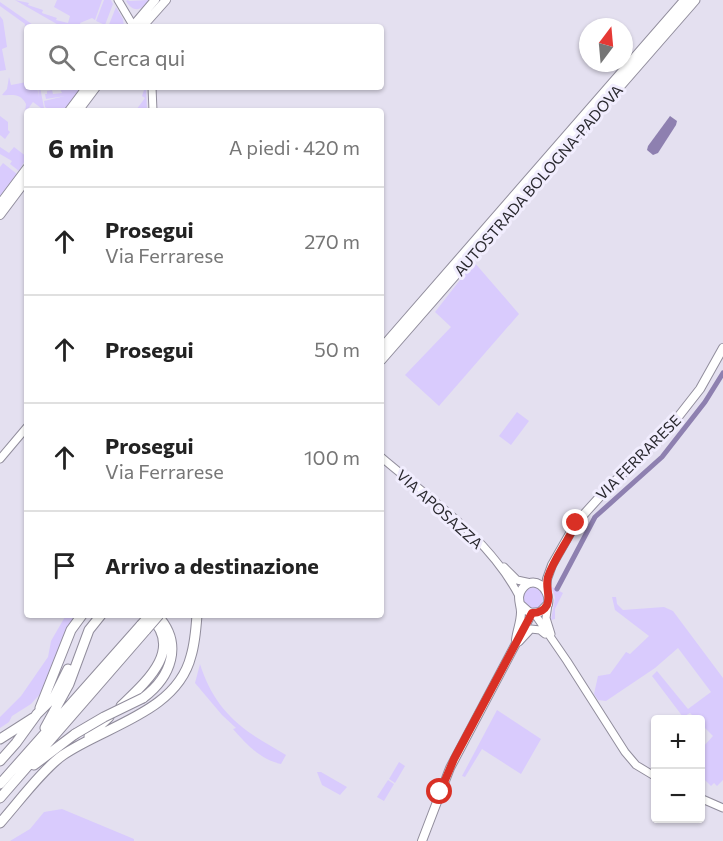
<!DOCTYPE html>
<html lang="it">
<head>
<meta charset="utf-8">
<style>
  body { margin:0; font-family:Commissioner,sans-serif; background:#f6f6f6; color:#222 }
  .controls { position:absolute; right:18px; bottom:18px; display:grid; overflow:hidden; border-radius:6px; box-shadow:0 2px 4px #0004 }
  .controls button { width:54px; height:54px; display:grid; place-items:center; padding:0; border:0; border-bottom:2px solid #e0e0e0; background:#fff; color:#222; font:30px sans-serif }
  .compass { position:absolute; left:579px; top:18px; width:54px; height:54px; border-radius:50%; background:#fff; box-shadow:0 2px 4px #0004; rotate:16deg }
  .stop { position:absolute; width:18px; height:18px; margin:-14px; border:4px solid #d93025; border-radius:50%; background:#fff }
  .stop.end { background:#d93025; border-color:#fff; box-shadow:0 2px 6px #0008 }
  .list { margin:0; padding:0; list-style:none }
  h2 { display:flex; justify-content:space-between; align-items:center; height:78px; margin:0; padding:0 24px; font-size:26px }
  h2 small { font-size:20px; font-weight:400; color:#767676 }
  .list li { display:grid; grid-template-columns:39px 1fr auto; gap:18px; align-items:center; box-sizing:border-box; height:108px; padding:0 24px; border-top:2px solid #e0e0e0 }
  .list b { display:block; font-size:22px; white-space:nowrap }
  .list p { margin:0; font-size:20px; white-space:nowrap; color:#767676 }
  .list em { font-size:20px; font-style:normal; color:#767676 }
  .icon { flex:none; width:33px; height:33px; fill:none; stroke:currentColor; stroke-width:2; stroke-linecap:round; stroke-linejoin:round }
  .map { position:relative; flex:none; width:723px; height:841px; overflow:hidden }
  .search { position:absolute; background:#fff; box-shadow:0 2px 4px #0004; left:24px; top:24px; width:360px; height:66px; display:flex; align-items:center; gap:15px; box-sizing:border-box; padding:0 21px; border-radius:6px; color:#767676; font-size:22px }
  .panel { position:absolute; background:#fff; box-shadow:0 2px 4px #0004; left:24px; top:108px; width:360px; height:510px; border-radius:6px }
  .map>svg:first-child { display:block }
  .green { fill:#d9cbfd }
  .water { fill:#8e80b0 }
  .lines { fill:none; stroke-linecap:round; stroke-linejoin:round }
  .canal { stroke:#8e80b0; stroke-width:5 }
  .secondary-casing { stroke:#918d9c; stroke-width:9 }
  .primary-casing { stroke:#918d9c; stroke-width:10 }
  .highway-casing { stroke:#918d9c; stroke-width:11 }
  .secondary { stroke:#fff; stroke-width:7 }
  .primary { stroke:#fff; stroke-width:8 }
  .highway { stroke:#fff; stroke-width:9 }
  .highway-bridge-casing { stroke:#918d9c; stroke-width:11; stroke-linecap:butt }
  .highway-bridge { stroke:#fff; stroke-width:9 }
  .route { stroke:#d93025; stroke-width:8 }
  .labels { text-anchor:middle; dominant-baseline:central; stroke-width:6; stroke-linejoin:round; paint-order:stroke }
  .street-label { font-size:15px; fill:#29282e; stroke:#f1edfe }
</style>
</head>
<body>
<div class="map">
<svg width="723" height="841" viewBox="0 0 723 841">
  <rect width="100%" height="100%" fill="#e4e0f0"/>
  <path class="green" d="M 15,0 L 29,3 L 28,5 L 43,10 L 42,13 L 57,18 L 56,20 L 68,23 L 70,16 L 54,7 L 57,0 L 102,0 L 95,20 L 92,18 L 80,23 L 82,27 L 62,27 Z
    M 104,0 L 111,0 L 113,4 L 105,25 L 96,21 Z
    M 128,0 L 129,1 L 149,0 C 142,10 134,14 126,1 Z
    M 0,2 L 36,27 L 27,28 L 25,27 L 25,24 L 0,6 Z
    M 116,7 L 123,19 L 124,27 L 108,27 Z
    M 0,16 L 3,20 L 7,47 L 2,49 L 6,70 L 0,71 Z
    M 9,77 L 11,85 L 27,82 L 27,87 L 37,87 L 39,97 L 38,87 L 40,87 L 44,108 L 49,111 L 45,111 L 33,102 L 28,109 L 30,111 L 27,111 L 26,114 L 25,114 L 26,104 C 20,92 11,96 2,95 L 7,89 Z
    M 59,87 L 67,87 L 68,90 L 68,87 L 82,87 L 64,111 L 51,111 L 45,107 L 44,101 L 65,96 L 46,99 L 45,94 L 47,94 L 47,91 L 52,90 L 53,94 L 62,93 Z
    M 140,87 L 146,87 L 147,111 L 131,111 L 133,108 L 136,110 L 145,98 L 142,96 L 144,90 Z
    M 0,116 L 8,122 L 8,130 L 10,132 L 5,139 L 0,135 Z
    M 0,147 L 9,153 L 14,147 L 27,157 L 19,171 L 10,164 L 12,161 L 0,154 Z
    M 3,163 L 17,174 L 0,196 L 0,167 Z
    M 474,262 L 519,314 L 439,406 L 405,375 L 451,327 L 435,312 Z
    M 517,412 L 529,421 L 511,445 L 499,436 Z
    M523 598a11 11 0 1 1 22 0a11 11 0 1 1-22 0Z
    M 552,587 L 563,593 L 555,609 L 555,619 L 551,620 L 555,598 Z
    M 612,597 L 616,597 L 617,604 L 623,610 L 664,607 L 673,611 L 723,678 L 723,780 L 717,786 L 714,783 L 711,786 L 701,776 L 701,749 L 713,736 L 701,724 L 700,720 L 696,719 L 690,713 L 683,717 L 652,676 L 657,671 L 688,709 L 711,692 L 678,648 L 655,668 L 606,701 L 598,700 L 594,694 L 598,676 L 610,674 L 626,652 L 630,654 L 649,636 L 615,610 Z
    M 66,615 L 76,615 L 67,633 L 48,681 L 41,693 L 31,704 L 12,716 L 9,722 L 0,728 L 0,717 L 21,696 L 48,657 L 51,641 Z
    M 200,664 C 210,695 225,716 253,735 C 264,742 275,748 286,755 L 281,764 C 261,760 246,744 233,729 L 236,728 L 222,715 L 195,683 Z
    M 497,710 L 541,739 L 521,774 L 482,749 L 465,777 L 462,776 Z
    M 399,762 L 405,766 L 395,783 L 389,779 Z
    M 317,772 L 321,772 L 347,787 L 340,795 L 322,785 Z
    M 388,780 L 394,784 L 384,801 L 377,797 Z
    M 62,809 L 134,839 L 134,841 L 10,841 L 30,829 L 44,812 Z"/>
  <path class="water" d="M 670,116 L 677,121 L 676,125 L 658,153 L 653,155 L 647,150 L 648,146 Z"/>
  <g class="lines">
    <path class="canal" d="M 557,589 L 595,517 L 662,457 L 705,402 L 723,373"/>
    <g class="secondary-casing">
      <path id="secondary" d="M 118,0 L 134,27
        M 152,87 L 153,111
        M 381,457 C 430,499 489,538 519,596
        M 0,459 L 27,427
        M 504,567 L 517,580 L 531,583
        M 548,604 L 546,618 L 551,634
        M 534,613 L 567,661 L 625,752 L 636,765 L 656,777
        M 519,642 L 531,629 L 540,630 L 545,634
        M 700,798 L 723,808"/>
    </g>
    <g class="primary-casing">
      <path id="primary" d="M 132,27 L 155,0
        M 142,27 L 166,0
        M 69,111 L 87,87
        M 78,111 L 96,87
        M 0,204 L 27,168
        M 0,215 L 27,179
        M 546,590 L 547,579 L 552,565 L 576,523 L 605,491 L 671,426 L 700,389 L 723,348
        M 516,640 C 517,631 521,622 521,612 C 521,604 516,597 522,589 C 533,574 551,588 548,604 L 540,612 L 530,613 L 521,605
        M 422,841 L 450,768 L 532,613"/>
    </g>
    <g class="highway-casing">
      <path id="highway" d="M 381,349 L 685,0
        M 381,360 L 695,0
        M 143,698 C 171,677 184,644 157,615
        M 121,706 C 145,683 185,649 150,617
        M 40,708 L 71,630 L 82,615
        M 45,728 L 69,684 L 89,630 L 101,615
        M 89,736 L 109,717
        M 0,739 L 33,718
        M 0,761 L 16,743 L 37,714 L 54,697 L 68,669
        M 34,765 L 75,734
        M 0,784 L 141,625
        M 0,798 L 146,630
        M 0,823 C 17,804 43,769 63,755 C 105,726 177,712 191,656 C 195,643 196,629 197,615"/>
    </g>
    <use href="#secondary" class="secondary"/>
    <use href="#primary" class="primary"/>
    <use href="#highway" class="highway"/>
    <g class="highway-bridge-casing">
      <path id="highway-bridge" d="M 141,625 L 150,615
        M 146,630 L 159,615
        M 75,734 L 104,717 L 143,698"/>
    </g>
    <use href="#highway-bridge" class="highway-bridge"/>
  </g>
  <g class="lines">
    <path class="route" d="M 440,792 L 454,759 L 532,613 C 538,613 544,611 547,605 C 551,596 545,587 548,577 C 554,558 568,542 576,523"/>
  </g>
  <g class="labels">
    <g class="street-label">
      <text transform="translate(538 180) rotate(-49)">AUTOSTRADA BOLOGNA-PADOVA</text>
      <text transform="translate(638 457) rotate(-45)">VIA FERRARESE</text>
      <text transform="translate(440 509) rotate(42)">VIA APOSAZZA</text>
    </g>
  </g>
</svg>
<div class="controls">
<button>+</button>
<button>−</button>
</div>
<svg class="compass" viewBox="-18 -18 36 36"><path d="M0-13l5 13h-10z" fill="#e53935"/><path d="M0 13l5-13h-10z" fill="#767676"/></svg>
<div class="stop" style="left:440px;top:792px"></div>
<div class="stop end" style="left:576px;top:523px"></div>
<div class="search"><svg class="icon" aria-label="search" viewBox="0 0 24 24"><circle cx="10" cy="10" r="6"/><path d="M15 15l6 6"/></svg>Cerca qui</div>
<section class="panel">
<h2>6 min<small>A piedi · 420 m</small></h2>
<ul class="list">
<li><svg class="icon" aria-label="ahead" viewBox="0 0 24 24"><path d="M12 20V5M6 11l6-6 6 6"/></svg><div><b>Prosegui</b><p>Via Ferrarese</p></div><em>270 m</em></li>
<li><svg class="icon" aria-label="ahead" viewBox="0 0 24 24"><path d="M12 20V5M6 11l6-6 6 6"/></svg><div><b>Prosegui</b></div><em>50 m</em></li>
<li><svg class="icon" aria-label="ahead" viewBox="0 0 24 24"><path d="M12 20V5M6 11l6-6 6 6"/></svg><div><b>Prosegui</b><p>Via Ferrarese</p></div><em>100 m</em></li>
<li><svg class="icon" aria-label="arrive" viewBox="0 0 24 24"><path d="M6 21V4h12l-3 4 3 4H6"/></svg><div><b>Arrivo a destinazione</b></div></li>
</ul>
</section>
</div>
</body>
</html>
